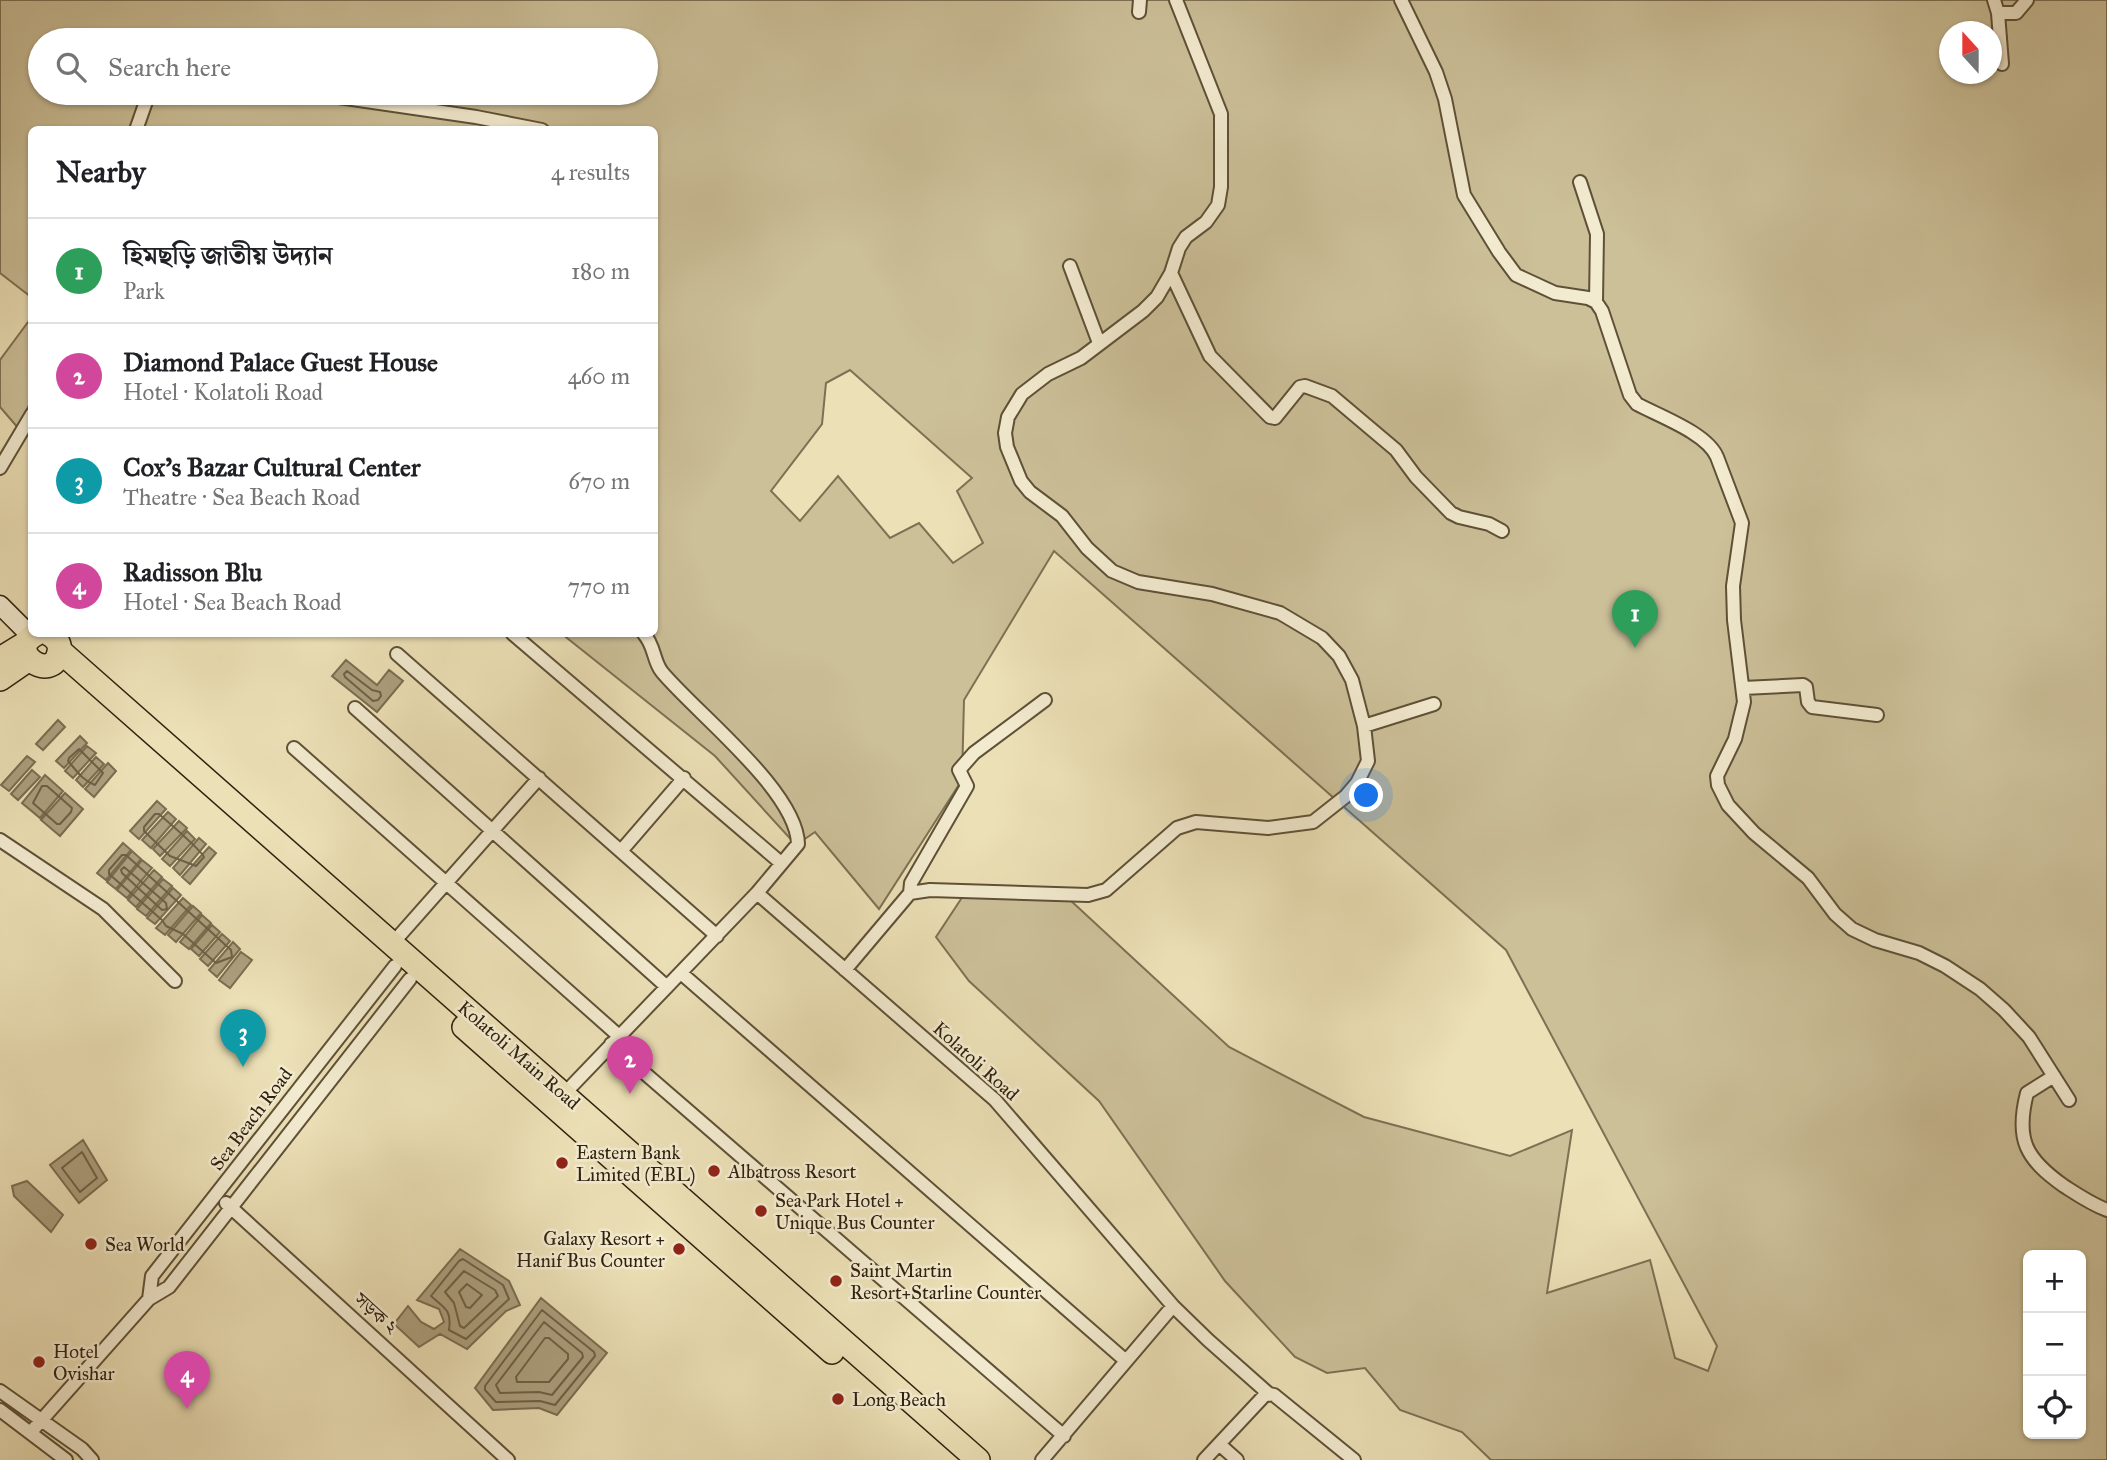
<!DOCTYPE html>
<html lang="en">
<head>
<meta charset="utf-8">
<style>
  body { margin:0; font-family:"IM FELL Great Primer","Noto Serif Bengali",serif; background:#f2f2f2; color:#202124 }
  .controls { position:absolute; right:21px; bottom:21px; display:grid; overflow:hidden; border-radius:10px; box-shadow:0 2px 5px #0004 }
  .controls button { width:63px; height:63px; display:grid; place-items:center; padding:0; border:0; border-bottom:2px solid #e0e0e0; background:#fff; color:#202124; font:35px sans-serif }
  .compass { position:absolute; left:1939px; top:21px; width:63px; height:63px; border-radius:50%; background:#fff; box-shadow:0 2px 5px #0004; rotate:339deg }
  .you { position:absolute; left:1367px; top:796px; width:24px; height:24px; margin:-18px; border:5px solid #fff; border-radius:50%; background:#1a73e8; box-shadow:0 0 0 10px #1a73e833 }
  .badge { display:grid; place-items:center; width:46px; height:46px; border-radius:50%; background:#db2777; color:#fff; font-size:23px; font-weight:700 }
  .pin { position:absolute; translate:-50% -58px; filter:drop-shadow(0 2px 4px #0008) }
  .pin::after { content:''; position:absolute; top:37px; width:24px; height:21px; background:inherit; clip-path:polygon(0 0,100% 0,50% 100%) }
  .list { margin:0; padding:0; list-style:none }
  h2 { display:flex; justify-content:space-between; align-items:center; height:91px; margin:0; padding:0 28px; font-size:30px }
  h2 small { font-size:23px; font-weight:400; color:#757577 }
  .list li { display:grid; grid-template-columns:46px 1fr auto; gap:21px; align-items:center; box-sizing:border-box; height:105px; padding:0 28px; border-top:2px solid #e0e0e0 }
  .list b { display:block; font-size:26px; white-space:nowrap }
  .list p { margin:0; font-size:23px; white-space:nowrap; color:#757577 }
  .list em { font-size:23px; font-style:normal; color:#757577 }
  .icon { flex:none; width:38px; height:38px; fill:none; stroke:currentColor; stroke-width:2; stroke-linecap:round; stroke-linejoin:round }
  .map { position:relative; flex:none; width:2107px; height:1460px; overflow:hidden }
  .search { position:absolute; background:#fff; box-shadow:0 2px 5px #0004; left:28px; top:28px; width:630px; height:77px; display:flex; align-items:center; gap:18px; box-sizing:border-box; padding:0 24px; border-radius:38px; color:#757577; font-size:26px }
  .panel { position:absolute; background:#fff; box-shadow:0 2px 5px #0004; left:28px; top:126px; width:630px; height:511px; border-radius:10px }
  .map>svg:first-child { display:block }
  .green { fill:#ccc099; stroke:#7e7053; stroke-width:2; fill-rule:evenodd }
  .water { fill:#ac9f7d; stroke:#7a6d50; stroke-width:2 }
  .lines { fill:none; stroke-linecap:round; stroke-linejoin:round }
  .shore { stroke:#6e6045; stroke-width:2 }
  .street-casing { stroke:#5e5137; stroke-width:16 }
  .secondary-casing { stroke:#2f210d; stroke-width:21 }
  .highway-casing { stroke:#2f210d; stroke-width:26 }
  .street { stroke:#f3ebd0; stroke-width:12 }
  .secondary { stroke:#f3ebd0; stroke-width:18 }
  .highway { stroke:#ece0b6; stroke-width:23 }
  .poi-dot { fill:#8f2418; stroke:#f3ebd0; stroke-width:2.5 }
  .labels { text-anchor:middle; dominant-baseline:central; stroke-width:5; stroke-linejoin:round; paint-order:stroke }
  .street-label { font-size:19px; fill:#2f210d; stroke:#f3ebd0 }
  .poi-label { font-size:19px; fill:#2f210d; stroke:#f3ebd0; text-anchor:start }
</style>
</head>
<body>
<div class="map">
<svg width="2107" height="1460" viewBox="0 0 2107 1460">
  <rect width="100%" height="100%" fill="#ece0b6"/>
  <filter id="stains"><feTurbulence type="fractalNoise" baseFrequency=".00286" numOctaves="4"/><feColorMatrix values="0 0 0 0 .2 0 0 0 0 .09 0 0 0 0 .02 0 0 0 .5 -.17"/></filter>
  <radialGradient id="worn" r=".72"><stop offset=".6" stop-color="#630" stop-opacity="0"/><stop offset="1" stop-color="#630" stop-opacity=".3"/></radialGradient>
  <path class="green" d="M 0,0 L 2107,0 L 2107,1460 L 1491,1460 L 1462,1432 L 1400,1410 L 1365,1368 L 1327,1373 L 1295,1357 L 1225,1281 L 1099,1101 L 969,981 L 936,937 L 965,893 L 1069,899 L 1229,1047 L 1364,1117 L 1510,1156 L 1572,1130 L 1547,1293 L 1650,1260 L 1675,1358 L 1708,1371 L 1717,1346 L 1506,950 L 1054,551 L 964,700 L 962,780 L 879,909 L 815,832 L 796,845 L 715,756 L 562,634 L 654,634 L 654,130 L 32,130 L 31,297 L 0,273 ZM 1950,32 L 1992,32 L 1992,74 L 1950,74 ZM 40,40 L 646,40 L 646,93 L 40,93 ZM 850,370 L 972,478 L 957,491 L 983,543 L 953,563 L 919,523 L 890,538 L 838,476 L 800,521 L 771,491 L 822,424 L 826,383 ZM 2028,1255 L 2081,1255 L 2081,1434 L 2028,1434 Z
    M 31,318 L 31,400 L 19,429 L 0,407 L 0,360 Z"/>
  <path class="water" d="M 346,660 L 377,685 L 389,670 L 403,681 L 377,712 L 332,676 Z
    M 58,720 L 65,727 L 43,750 L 36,744 Z
    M 80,736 L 87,743 L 64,768 L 56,761 Z
    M 87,746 L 96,753 L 73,778 L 65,771 Z
    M 27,756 L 35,762 L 9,791 L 1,785 Z
    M 96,757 L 104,764 L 83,787 L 76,780 Z
    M 108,763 L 116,771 L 94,797 L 85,789 Z
    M 32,770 L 40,777 L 18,800 L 11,794 Z
    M 45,775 L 63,791 L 40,818 L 22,803 Z
    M 65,793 L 83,809 L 60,836 L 41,820 Z
    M 157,801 L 166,809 L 139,839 L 130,831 Z
    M 168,812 L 176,819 L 151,848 L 142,840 Z
    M 179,821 L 187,828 L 160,856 L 153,849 Z
    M 187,831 L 195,839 L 170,866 L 162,859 Z
    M 199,838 L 206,844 L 180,875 L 173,868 Z
    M 123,843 L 131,850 L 106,880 L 97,873 Z
    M 209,847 L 216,853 L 190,884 L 182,877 Z
    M 132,851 L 141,859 L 116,889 L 107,882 Z
    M 142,860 L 152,868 L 127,898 L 117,890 Z
    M 154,870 L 162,877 L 136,907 L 128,900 Z
    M 163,879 L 172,886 L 146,916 L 137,909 Z
    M 173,888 L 181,895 L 155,924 L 147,918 Z
    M 183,898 L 191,905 L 165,935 L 156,928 Z
    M 193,906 L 201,913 L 176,942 L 168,935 Z
    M 202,915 L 211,923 L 189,949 L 180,942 Z
    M 212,925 L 220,932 L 199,956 L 191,949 Z
    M 222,934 L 230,941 L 208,966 L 200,959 Z
    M 233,942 L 240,949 L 217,977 L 209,970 Z
    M 241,952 L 252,960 L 230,988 L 219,980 Z
    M 83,1140 L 107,1180 L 79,1203 L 50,1165 Z
    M 27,1181 L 63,1215 L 51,1232 L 14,1196 L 12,1186 Z
    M 460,1249 L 509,1281 L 520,1305 L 506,1311 L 467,1349 L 440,1334 L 419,1347 L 394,1324 L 408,1306 L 421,1322 L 434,1329 L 444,1322 L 439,1309 L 417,1300 Z
    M 541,1298 L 607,1353 L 557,1415 L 539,1408 L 493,1410 L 475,1388 Z"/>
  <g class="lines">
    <path class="shore" d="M 347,671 L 372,690 L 380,692 L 381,696 L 378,700 L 373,701 L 345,677 L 344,674 Z
      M 79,749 L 103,773 L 95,785 C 83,781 76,770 68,761 L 69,758 Z
      M 42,786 L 47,786 L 72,808 L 71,812 L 60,824 L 57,824 L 33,803 Z
      M 155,814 L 159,814 C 167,821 202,851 204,857 L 196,866 L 170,856 L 144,831 L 144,827 Z
      M 122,855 L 126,855 L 231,950 L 232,957 L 216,963 L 183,934 L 166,926 L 162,920 L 109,874 L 109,870 Z
      M 124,867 L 166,903 L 167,909 L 162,910 L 122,873 L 121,870 Z
      M 82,1152 L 97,1178 L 80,1192 L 62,1168 Z
      M 463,1259 L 503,1285 L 509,1299 L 466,1339 L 449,1330 C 452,1309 444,1308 431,1296 L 459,1261 Z
      M 464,1271 L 495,1290 L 498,1296 L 464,1328 L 460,1326 L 454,1303 L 445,1292 Z
      M 467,1284 L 482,1295 L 470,1308 L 466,1307 L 459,1292 Z
      M 542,1310 L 594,1352 L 595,1356 L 555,1405 L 540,1401 L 496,1402 L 485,1390 L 485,1386 Z
      M 544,1322 L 582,1353 L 583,1357 L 552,1395 L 539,1392 L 500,1393 L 496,1385 Z
      M 545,1338 L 549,1338 L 568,1354 L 568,1359 L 549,1382 L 517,1382 L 516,1377 Z"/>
    <g class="street-casing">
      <path id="street" d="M 1401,0 L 1436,72 L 1445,99 L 1464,195 L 1499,252 L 1516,275 L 1555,293 L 1588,298 L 1596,302 L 1602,311 L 1630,395 L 1637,404 C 1659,416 1707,433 1717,457 L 1742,523 L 1733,586 L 1734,620 L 1744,702 L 1735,739 L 1717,776 L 1718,785 L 1728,805 L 1754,833 L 1808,878 L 1835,914 L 1852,929 L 1875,940 L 1919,953 L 1945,966 L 1980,989 L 2004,1010 L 2029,1037 L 2069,1100
        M 1994,0 L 1998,13 L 2002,64
        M 1139,12 L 1140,0
        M 1998,13 L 2016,13 L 2027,0
        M 186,40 C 194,35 199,35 207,40
        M 311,93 L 476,117 L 542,130
        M 136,130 L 149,93
        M 1580,182 L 1597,234 L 1596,302
        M 1070,266 L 1099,343
        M 1171,273 L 1210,356 L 1270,417 L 1275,418 L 1300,387 L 1305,386 L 1332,396 L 1396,450 L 1416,477 L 1451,513 L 1459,517 L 1489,524 L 1502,531
        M 0,468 L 32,414
        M 513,634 L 781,863
        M 397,654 L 717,936
        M 1743,688 L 1803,685 L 1806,687 L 1808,702 L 1812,707 L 1877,715
        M 355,708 L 667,987
        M 1364,726 L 1434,704
        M 294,748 L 619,1036
        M 0,840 L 103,909 L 175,981
        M 621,851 L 684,778
        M 757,893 L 995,1100 L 1173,1306 L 1208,1340 L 1269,1394 L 1274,1395 L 1354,1460
        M 910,893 L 911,883 L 967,786 L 959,770 L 974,753 L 1045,700
        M 392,944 L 539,778
        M 845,970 L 910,893 L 930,890 L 1088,895 L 1106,890 L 1177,828 L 1196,822 L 1268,828 L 1313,822 L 1346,796 L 1357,783 L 1368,761 L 1364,726 L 1352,680 L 1339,656 L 1322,638 L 1280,613 L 1212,594 L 1138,582 L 1112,571 L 1087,548 L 1062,516 L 1030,492 L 1021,481 L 1007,447 L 1005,433 L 1008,417 L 1022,394 L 1048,374 L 1081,358 L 1143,311 L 1157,297 L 1171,273 L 1179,248 L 1186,237 L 1206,222 L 1218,205 L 1221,187 L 1221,114 L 1176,0
        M 681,973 L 1126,1361
        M 611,1044 L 1064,1436
        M 2054,1076 L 2027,1093 C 2015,1140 2026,1159 2064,1186 C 2078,1195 2091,1204 2107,1210
        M 564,1094 L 757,893 L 798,844 C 797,791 696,713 662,672 C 653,661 655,646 644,634
        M 226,1203 L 508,1460
        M 149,1299 L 152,1276 L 395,966
        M 0,1391 L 82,1449 L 92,1460
        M 0,1410 L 66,1460
        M 31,1432 L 149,1299 L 169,1287 L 410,979
        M 1219,1444 L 1237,1460
        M 1042,1460 L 1173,1306
        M 1204,1460 L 1264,1396 L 1269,1394"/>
    </g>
    <g class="secondary-casing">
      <path id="secondary" d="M 0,605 L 31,636"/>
    </g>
    <g class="highway-casing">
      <path id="highway" d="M 36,634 C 3,651 53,685 59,652 C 61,644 56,638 49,634
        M 60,651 L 978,1460
        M 0,659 L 26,643
        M 0,679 L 29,659
        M 464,1027 L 832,1352"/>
    </g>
    <use href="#street" class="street"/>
    <use href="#secondary" class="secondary"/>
    <use href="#highway" class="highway"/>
  </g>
  <g class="poi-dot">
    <circle cx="562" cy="1163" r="7"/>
    <circle cx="714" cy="1171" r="7"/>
    <circle cx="761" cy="1211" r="7"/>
    <circle cx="91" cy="1244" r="7"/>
    <circle cx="679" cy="1249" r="7"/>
    <circle cx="836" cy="1281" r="7"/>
    <circle cx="39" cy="1362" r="7"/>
    <circle cx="838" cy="1399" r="7"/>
  </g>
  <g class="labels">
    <g class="street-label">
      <text transform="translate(519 1055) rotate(41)">Kolatoli Main Road</text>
      <text transform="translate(976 1061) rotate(42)">Kolatoli Road</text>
      <text transform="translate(251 1119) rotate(-53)">Sea Beach Road</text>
      <text transform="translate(376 1313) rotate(42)">সড়ক ২</text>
    </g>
    <g class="poi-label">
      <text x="576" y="1152">Eastern Bank<tspan x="576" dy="22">Limited (EBL)</tspan></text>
      <text x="728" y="1171">Albatross Resort</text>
      <text x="775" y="1200">Sea Park Hotel +<tspan x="775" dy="22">Unique Bus Counter</tspan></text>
      <text x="665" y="1238" text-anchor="end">Galaxy Resort +<tspan x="665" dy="22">Hanif Bus Counter</tspan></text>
      <text x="105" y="1244">Sea World</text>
      <text x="850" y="1270">Saint Martin<tspan x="850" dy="22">Resort+Starline Counter</tspan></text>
      <text x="53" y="1351">Hotel<tspan x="53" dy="22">Ovishar</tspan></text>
      <text x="852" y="1399">Long Beach</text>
    </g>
  </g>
  <rect width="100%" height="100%" filter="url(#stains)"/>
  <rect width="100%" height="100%" fill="url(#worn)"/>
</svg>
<div class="controls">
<button>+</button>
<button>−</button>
<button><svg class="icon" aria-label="locate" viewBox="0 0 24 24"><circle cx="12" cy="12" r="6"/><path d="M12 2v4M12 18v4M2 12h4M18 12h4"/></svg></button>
</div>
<svg class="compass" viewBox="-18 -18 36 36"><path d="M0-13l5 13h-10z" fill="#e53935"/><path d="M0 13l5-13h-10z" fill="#757577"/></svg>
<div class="you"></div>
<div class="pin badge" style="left:1635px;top:648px;background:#2e9e5b">1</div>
<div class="pin badge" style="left:630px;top:1094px;background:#d1479c">2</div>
<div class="pin badge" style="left:243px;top:1067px;background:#0f9aa8">3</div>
<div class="pin badge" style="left:187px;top:1409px;background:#d1479c">4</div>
<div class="search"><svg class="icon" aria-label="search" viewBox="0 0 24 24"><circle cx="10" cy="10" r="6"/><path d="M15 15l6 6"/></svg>Search here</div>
<section class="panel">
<h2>Nearby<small>4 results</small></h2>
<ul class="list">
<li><span class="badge" style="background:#2e9e5b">1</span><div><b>হিমছড়ি জাতীয় উদ্যান</b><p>Park</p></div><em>180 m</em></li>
<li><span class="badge" style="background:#d1479c">2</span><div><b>Diamond Palace Guest House</b><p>Hotel · Kolatoli Road</p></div><em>460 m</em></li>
<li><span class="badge" style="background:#0f9aa8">3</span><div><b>Cox's Bazar Cultural Center</b><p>Theatre · Sea Beach Road</p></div><em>670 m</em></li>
<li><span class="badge" style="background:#d1479c">4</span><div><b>Radisson Blu</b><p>Hotel · Sea Beach Road</p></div><em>770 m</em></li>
</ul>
</section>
</div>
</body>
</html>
